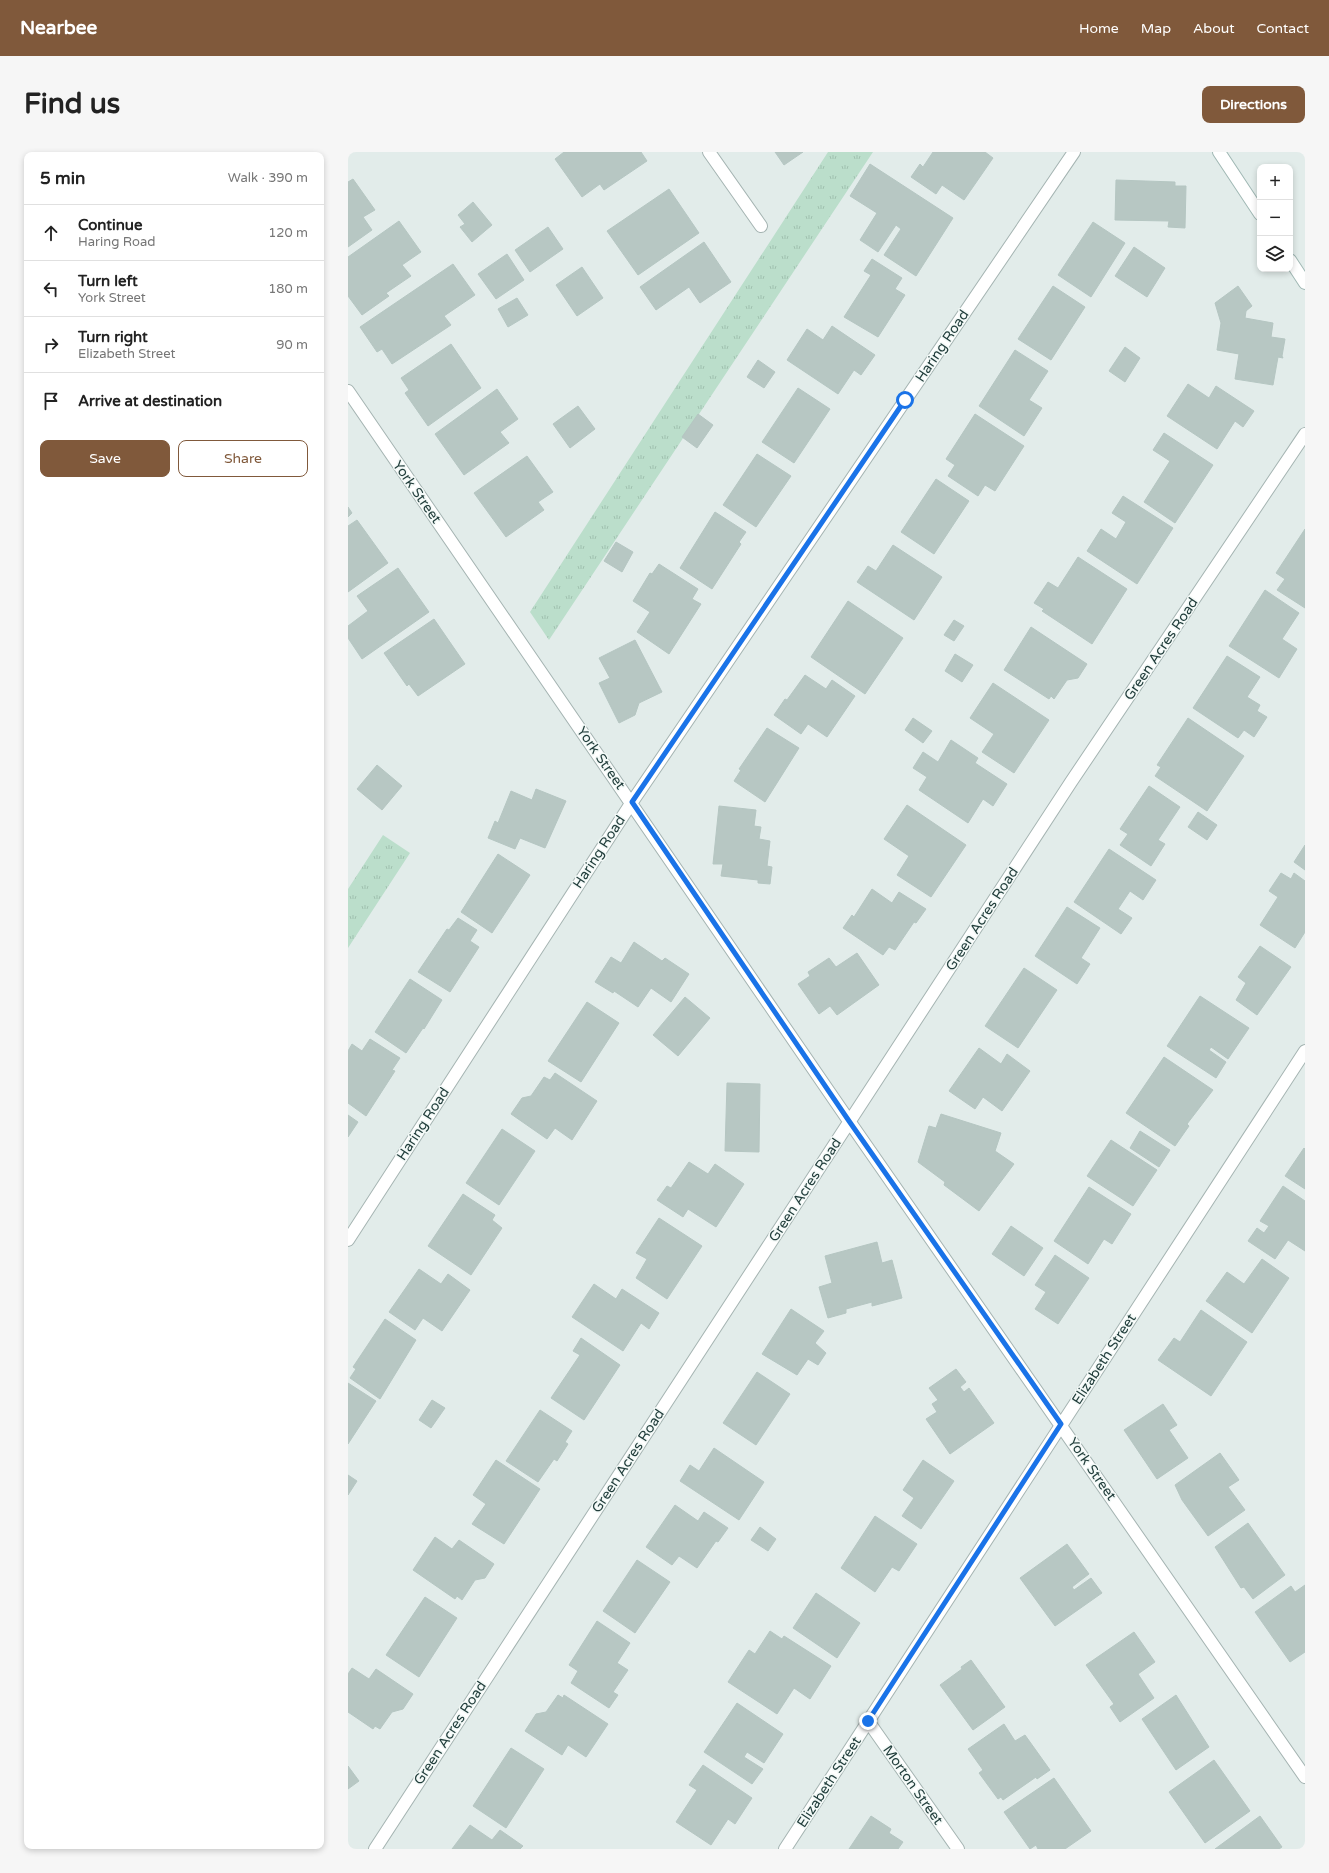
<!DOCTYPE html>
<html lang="en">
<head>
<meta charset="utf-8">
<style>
  body { margin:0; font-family:"Varela Round",sans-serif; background:#f6f6f6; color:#222 }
  .controls { position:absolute; right:12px; top:12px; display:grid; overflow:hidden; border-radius:8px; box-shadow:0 2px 6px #0003 }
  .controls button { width:36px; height:36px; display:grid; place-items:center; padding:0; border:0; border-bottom:1px solid #e0e0e0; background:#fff; color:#222; font:20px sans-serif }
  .stop { position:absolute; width:12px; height:12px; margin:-9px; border:3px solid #1a73e8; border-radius:50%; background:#fff }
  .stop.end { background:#1a73e8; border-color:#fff; box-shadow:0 1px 4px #0008 }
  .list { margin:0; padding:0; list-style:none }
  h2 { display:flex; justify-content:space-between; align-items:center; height:52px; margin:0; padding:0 16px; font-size:17px }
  h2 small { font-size:13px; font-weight:400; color:#767676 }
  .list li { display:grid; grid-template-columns:26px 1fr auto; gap:12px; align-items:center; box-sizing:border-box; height:56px; padding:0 16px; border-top:1px solid #e0e0e0 }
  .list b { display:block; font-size:15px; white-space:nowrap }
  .list p { margin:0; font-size:13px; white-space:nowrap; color:#767676 }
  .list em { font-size:13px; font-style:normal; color:#767676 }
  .actions { display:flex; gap:8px; padding:12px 16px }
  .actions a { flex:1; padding:9px 0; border:1px solid #80593b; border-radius:8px; text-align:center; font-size:14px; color:#80593b }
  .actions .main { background:#80593b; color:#fff }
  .icon { flex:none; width:22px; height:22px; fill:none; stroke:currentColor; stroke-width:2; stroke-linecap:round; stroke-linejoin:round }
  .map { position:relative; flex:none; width:957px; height:1697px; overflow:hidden; border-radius:8px }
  header { display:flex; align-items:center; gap:24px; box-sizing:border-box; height:56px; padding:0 20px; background:#80593b; color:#fff }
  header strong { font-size:19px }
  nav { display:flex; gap:22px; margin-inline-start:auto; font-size:14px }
  .intro { display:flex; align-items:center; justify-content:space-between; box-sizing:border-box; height:96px; padding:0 24px }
  h1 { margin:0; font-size:28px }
  .button { padding:10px 18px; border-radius:8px; background:#80593b; color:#fff; font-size:14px; font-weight:700 }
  main { display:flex; gap:24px; padding:0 24px }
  aside { flex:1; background:#fff; border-radius:8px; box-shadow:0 2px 6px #0003 }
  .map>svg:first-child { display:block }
  .grass { fill:url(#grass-tufts) }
  .building { fill:#b7c7c3; stroke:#b5c6c2 }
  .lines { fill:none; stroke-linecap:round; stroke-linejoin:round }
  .street-casing { stroke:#a5b4b2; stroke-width:14 }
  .secondary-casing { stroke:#a0b8b4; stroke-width:14 }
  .street { stroke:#fff; stroke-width:12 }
  .secondary { stroke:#fff; stroke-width:12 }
  .route { stroke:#1a73e8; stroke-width:5 }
  .labels { text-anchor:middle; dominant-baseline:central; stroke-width:3; stroke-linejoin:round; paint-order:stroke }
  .street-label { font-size:14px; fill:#223e3c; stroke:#f3f9f7 }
</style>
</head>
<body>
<header>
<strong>Nearbee</strong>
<nav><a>Home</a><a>Map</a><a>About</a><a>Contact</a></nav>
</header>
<div class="intro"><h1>Find us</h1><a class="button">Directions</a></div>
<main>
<aside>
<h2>5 min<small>Walk · 390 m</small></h2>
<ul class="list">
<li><svg class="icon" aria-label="ahead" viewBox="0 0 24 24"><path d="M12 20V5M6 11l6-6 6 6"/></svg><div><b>Continue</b><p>Haring Road</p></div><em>120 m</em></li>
<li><svg class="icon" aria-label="left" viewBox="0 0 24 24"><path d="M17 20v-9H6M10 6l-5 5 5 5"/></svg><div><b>Turn left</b><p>York Street</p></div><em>180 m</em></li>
<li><svg class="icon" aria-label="right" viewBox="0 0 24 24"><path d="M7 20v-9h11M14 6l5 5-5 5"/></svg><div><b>Turn right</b><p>Elizabeth Street</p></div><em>90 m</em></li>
<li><svg class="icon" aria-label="arrive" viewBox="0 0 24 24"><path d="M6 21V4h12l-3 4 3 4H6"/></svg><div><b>Arrive at destination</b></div></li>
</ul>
<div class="actions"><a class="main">Save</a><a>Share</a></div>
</aside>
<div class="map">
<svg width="957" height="1697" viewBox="0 0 957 1697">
  <defs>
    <pattern id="grass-tufts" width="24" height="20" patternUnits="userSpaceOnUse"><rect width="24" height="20" fill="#bbdecb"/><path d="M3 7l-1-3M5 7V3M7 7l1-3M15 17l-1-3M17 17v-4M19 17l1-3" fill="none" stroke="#a0c0af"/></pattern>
  </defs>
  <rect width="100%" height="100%" fill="#e2ecea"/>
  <path class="grass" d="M 480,0 L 525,0 L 201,488 L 182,460 Z
    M 35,683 L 62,701 L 0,796 L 0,737 Z"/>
  <path class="building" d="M 216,0 L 293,0 L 299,9 L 256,38 L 252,32 L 234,45 L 207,7 Z
    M 427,0 L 455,0 L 436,13 Z
    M 585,0 L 637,0 L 645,6 L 616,48 L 594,33 L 588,42 L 563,25 L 572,12 L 575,15 Z
    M 522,12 L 605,66 L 568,124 L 536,103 L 553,77 L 548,73 L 530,100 L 512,88 L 529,61 L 502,44 Z
    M 5,27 L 27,58 L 15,65 L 24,78 L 0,95 L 0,30 Z
    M 768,28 L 827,30 L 827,34 L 838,34 L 837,76 L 820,75 L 821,69 L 767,68 Z
    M 321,37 L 351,81 L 290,123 L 259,79 Z
    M 125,50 L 144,73 L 124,90 L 112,75 L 117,72 L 110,63 Z
    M 51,69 L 73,100 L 54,113 L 63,124 L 38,141 L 41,144 L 14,163 L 0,144 L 0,105 Z
    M 745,70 L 777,91 L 743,145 L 710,123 Z
    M 200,75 L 215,97 L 182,120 L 167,98 Z
    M 356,90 L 383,130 L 352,151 L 341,135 L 308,158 L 292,135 Z
    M 786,95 L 817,116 L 799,145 L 767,124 Z
    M 159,102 L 176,128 L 148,147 L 130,122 Z
    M 524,107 L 554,126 L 547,137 L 557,143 L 530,185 L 496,165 L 523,123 L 516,119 Z
    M 105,112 L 127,143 L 96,164 L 103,173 L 44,212 L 34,197 L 29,200 L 12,175 Z
    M 234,115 L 255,146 L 229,164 L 208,133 Z
    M 705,134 L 737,155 L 703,208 L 670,187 Z
    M 890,134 L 904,154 L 898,159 L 897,166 L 925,171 L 923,185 L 937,187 L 934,204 L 935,206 L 930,205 L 925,233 L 887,227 L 891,202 L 869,198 L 873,171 L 867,151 Z
    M 169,146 L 180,163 L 160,175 L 150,157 Z
    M 484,174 L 527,203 L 513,223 L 506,218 L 490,242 L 439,208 L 459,177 L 475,188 Z
    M 103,192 L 133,236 L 80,274 L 57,241 L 61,238 L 53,226 Z
    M 777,195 L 792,206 L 777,230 L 761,219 Z
    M 667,198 L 700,219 L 681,248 L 694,256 L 676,284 L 631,254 Z
    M 410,208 L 427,220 L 416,236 L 399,225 Z
    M 840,232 L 861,246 L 868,234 L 906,259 L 895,275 L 887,269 L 869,297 L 819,264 Z
    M 450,236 L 482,257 L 446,311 L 414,290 Z
    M 149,237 L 170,267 L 152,280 L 161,291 L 116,323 L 87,282 Z
    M 230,254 L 247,277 L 222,296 L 205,272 Z
    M 350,262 L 365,273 L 349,296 L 334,285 Z
    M 627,262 L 676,294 L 647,339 L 637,333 L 630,344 L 600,324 L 607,313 L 598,307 Z
    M 816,281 L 865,313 L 827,371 L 796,350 L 822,309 L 805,298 Z
    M 409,302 L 443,324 L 408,375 L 375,353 Z
    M 179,304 L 205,340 L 190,350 L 196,358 L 158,385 L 126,341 Z
    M 588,327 L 621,349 L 586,402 L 553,380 Z
    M 775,344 L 825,376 L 789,432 L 739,399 L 753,377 L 768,387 L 778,370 L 764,361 Z
    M 0,355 L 4,361 L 0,365 Z
    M 367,360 L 398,380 L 391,390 L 393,392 L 364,437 L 332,416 Z
    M 9,368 L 40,411 L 0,440 L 0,374 Z
    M 957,377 L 957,456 L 929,438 L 937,427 L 928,421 Z
    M 268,390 L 285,400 L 274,420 L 256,409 Z
    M 545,393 L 594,425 L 566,468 L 509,430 L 520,414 L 528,419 Z
    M 730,405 L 779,437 L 744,492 L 694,459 L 696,457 L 686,451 L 700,430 L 710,436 Z
    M 311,412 L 350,437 L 344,447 L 353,452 L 321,502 L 289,480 L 302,460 L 285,449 L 302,421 L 304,422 Z
    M 50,416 L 81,460 L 14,507 L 0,486 L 0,474 L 20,459 L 9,444 Z
    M 917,438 L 951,461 L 934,487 L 949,497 L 931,526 L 881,494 Z
    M 500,449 L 555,486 L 517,542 L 463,505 Z
    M 86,467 L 117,512 L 70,544 L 61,532 L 59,534 L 36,501 Z
    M 606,468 L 616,474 L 606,489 L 596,483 Z
    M 683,475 L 739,512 L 730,526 L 719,528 L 706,547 L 703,544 L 701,547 L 656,518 Z
    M 287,488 L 314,540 L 291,551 L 287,563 L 271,571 L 251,531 L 262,526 L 251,506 Z
    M 607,502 L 625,513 L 614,530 L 597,519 Z
    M 879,504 L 912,525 L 899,545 L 912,553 L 909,559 L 919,565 L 906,585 L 896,578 L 890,586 L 845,556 Z
    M 457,523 L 478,537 L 484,528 L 507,544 L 479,585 L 460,572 L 453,582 L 426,563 L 437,547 L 439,548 Z
    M 645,531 L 701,568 L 666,621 L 634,600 L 646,582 L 622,566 Z
    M 565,566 L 584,579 L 575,591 L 557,578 Z
    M 840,566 L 896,604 L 859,659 L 807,624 L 813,615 L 809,613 Z
    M 419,576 L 451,596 L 417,650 L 386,629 L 393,618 L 391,617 Z
    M 603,588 L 630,606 L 627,611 L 659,632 L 645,654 L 635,647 L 620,671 L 571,638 L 579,625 L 565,616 L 575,600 L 590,610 Z
    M 29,613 L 54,634 L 34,658 L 9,637 Z
    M 801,634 L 832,655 L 810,688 L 817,692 L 803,714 L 772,693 L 780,682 L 772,677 Z
    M 188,637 L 218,649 L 197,696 L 172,686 L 167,697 L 140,686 L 147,669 L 150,671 L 163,639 L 184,648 Z
    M 559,653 L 618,693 L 583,745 L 549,723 L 561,704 L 536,687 Z
    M 371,654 L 408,658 L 406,674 L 413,675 L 411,687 L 422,689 L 419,714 L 424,715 L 422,732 L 410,731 L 410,728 L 373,724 L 375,712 L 365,712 Z
    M 850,660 L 869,673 L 859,688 L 840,675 Z
    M 957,693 L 957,718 L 946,710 Z
    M 761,697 L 808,728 L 795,748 L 782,739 L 770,757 L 784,766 L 773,782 L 726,750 Z
    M 150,702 L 182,723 L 144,781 L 113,760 Z
    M 933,721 L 943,727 L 946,721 L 957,729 L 957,780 L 947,796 L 912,773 L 930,745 L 921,739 Z
    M 524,737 L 544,751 L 551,740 L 578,757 L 568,771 L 566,770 L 547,798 L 541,795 L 535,803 L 495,776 L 504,763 L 506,765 Z
    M 719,755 L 752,776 L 733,806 L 742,812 L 729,832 L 687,804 Z
    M 110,766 L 129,778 L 122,789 L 131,795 L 102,840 L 70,820 L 99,777 L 101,778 Z
    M 286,790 L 314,809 L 317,806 L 341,822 L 323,850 L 303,836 L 290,855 L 266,839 L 265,841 L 247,830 L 263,805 L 273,811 Z
    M 912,794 L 943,815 L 909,863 L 888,848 L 898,831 L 890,825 Z
    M 509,801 L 531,833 L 489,863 L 482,854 L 471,862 L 450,832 L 462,824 L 460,820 L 481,806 L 488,815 Z
    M 676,816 L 709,838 L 670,896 L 637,874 Z
    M 62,827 L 94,848 L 76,877 L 75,876 L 58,901 L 27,880 Z
    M 852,844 L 901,876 L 880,907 L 863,895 L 861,898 L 878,910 L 868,926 L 819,894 Z
    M 337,845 L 362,866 L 330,904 L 305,883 Z
    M 239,850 L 271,871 L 233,930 L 200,909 Z
    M 22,887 L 52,906 L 44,918 L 47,919 L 18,964 L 0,951 L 0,899 L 4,892 L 14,899 Z
    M 631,896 L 653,912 L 659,902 L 682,919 L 654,959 L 635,945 L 627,957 L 601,939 Z
    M 816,905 L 865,938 L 839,972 L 841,974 L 827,994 L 778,961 Z
    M 207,921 L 249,949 L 224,988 L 207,976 L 199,987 L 163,962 L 174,946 L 183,944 L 196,925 L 202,928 Z
    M 379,931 L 412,932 L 411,1000 L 377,999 Z
    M 593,962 L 653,981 L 647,999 L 666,1012 L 631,1059 L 596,1033 L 597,1030 L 570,1010 L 581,974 L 588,976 Z
    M 0,963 L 10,970 L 0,985 Z
    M 154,977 L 187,999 L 151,1053 L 118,1031 Z
    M 792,979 L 822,998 L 811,1015 L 782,996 Z
    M 763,988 L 809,1018 L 785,1054 L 739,1024 Z
    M 956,996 L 957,997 L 957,1037 L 937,1024 Z
    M 341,1010 L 360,1022 L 367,1012 L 396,1032 L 368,1075 L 340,1057 L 335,1065 L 309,1048 L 319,1034 L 323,1036 Z
    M 935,1034 L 957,1049 L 957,1099 L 940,1088 L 927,1107 L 900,1089 L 909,1076 L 916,1081 L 921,1074 L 912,1069 Z
    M 741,1035 L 783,1062 L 764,1092 L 756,1087 L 740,1112 L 706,1089 Z
    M 115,1042 L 147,1063 L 144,1068 L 154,1076 L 123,1123 L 80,1094 Z
    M 311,1066 L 354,1094 L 319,1147 L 288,1126 L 299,1107 L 288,1101 Z
    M 663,1074 L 695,1096 L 676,1124 L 644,1102 Z
    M 529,1090 L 534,1111 L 544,1108 L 554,1146 L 524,1154 L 524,1150 L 498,1157 L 498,1161 L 480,1166 L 471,1135 L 484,1131 L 477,1104 Z
    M 707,1103 L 741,1126 L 710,1172 L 687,1157 L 698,1140 L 687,1133 Z
    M 914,1107 L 941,1126 L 904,1181 L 858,1149 L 879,1120 L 896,1132 Z
    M 71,1117 L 93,1132 L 100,1122 L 122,1138 L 94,1179 L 75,1166 L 67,1178 L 41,1160 Z
    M 246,1132 L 268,1147 L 274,1137 L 311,1161 L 301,1177 L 293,1171 L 275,1199 L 224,1165 Z
    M 443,1157 L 476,1179 L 467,1191 L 478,1201 L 470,1213 L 460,1207 L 449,1223 L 414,1202 Z
    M 853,1158 L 899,1190 L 863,1244 L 810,1208 L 826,1186 L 832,1190 Z
    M 37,1167 L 68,1188 L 32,1247 L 2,1226 L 8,1217 L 5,1215 Z
    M 233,1186 L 272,1213 L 236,1268 L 203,1246 L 232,1203 L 225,1199 Z
    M 608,1217 L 618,1230 L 612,1235 L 616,1240 L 621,1236 L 646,1271 L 602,1302 L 578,1267 L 589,1260 L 584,1252 L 590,1248 L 581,1236 Z
    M 409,1220 L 442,1242 L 408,1293 L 375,1271 Z
    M 0,1231 L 28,1249 L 0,1292 Z
    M 84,1248 L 97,1256 L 83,1276 L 71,1268 Z
    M 815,1252 L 829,1273 L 821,1278 L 840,1306 L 809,1327 L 776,1278 Z
    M 192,1258 L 224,1279 L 217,1290 L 220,1292 L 209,1309 L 206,1307 L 190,1330 L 158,1309 Z
    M 366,1296 L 416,1330 L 391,1368 L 332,1329 L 342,1313 L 351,1319 Z
    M 872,1301 L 891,1328 L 880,1335 L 897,1358 L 860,1384 L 834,1348 L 827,1333 Z
    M 148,1308 L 192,1337 L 156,1392 L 124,1372 L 138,1352 L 125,1343 Z
    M 575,1308 L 606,1329 L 573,1377 L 554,1364 L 566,1346 L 555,1338 Z
    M 0,1323 L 9,1329 L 0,1343 Z
    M 327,1353 L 350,1369 L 356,1360 L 380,1376 L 370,1390 L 368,1389 L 349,1416 L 331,1404 L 324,1413 L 298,1395 Z
    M 527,1364 L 569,1392 L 551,1419 L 544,1415 L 527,1440 L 493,1416 Z
    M 900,1371 L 937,1423 L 905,1447 L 896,1435 L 893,1436 L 867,1395 Z
    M 412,1375 L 428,1387 L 420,1399 L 403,1388 Z
    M 87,1385 L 104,1397 L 111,1388 L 146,1412 L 137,1426 L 127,1428 L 114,1448 L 109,1444 L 107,1447 L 65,1418 Z
    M 719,1392 L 741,1422 L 724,1435 L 726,1438 L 743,1426 L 754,1441 L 707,1474 L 672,1426 Z
    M 289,1408 L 322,1430 L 287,1481 L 255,1459 Z
    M 957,1433 L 957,1500 L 942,1510 L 907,1460 L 943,1434 L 947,1440 Z
    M 468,1441 L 512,1471 L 489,1506 L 445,1476 Z
    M 77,1445 L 109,1466 L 71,1525 L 38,1503 Z
    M 249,1469 L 282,1491 L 269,1511 L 280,1518 L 265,1540 L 270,1543 L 261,1556 L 223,1531 L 230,1519 L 221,1513 Z
    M 422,1479 L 434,1487 L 436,1484 L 483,1514 L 462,1547 L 446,1536 L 429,1562 L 380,1530 L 401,1498 L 407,1502 Z
    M 786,1480 L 807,1510 L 790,1522 L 806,1546 L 772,1570 L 762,1555 L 766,1552 L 738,1513 Z
    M 623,1508 L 657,1555 L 625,1578 L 592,1533 L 614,1517 L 613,1515 Z
    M 4,1516 L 21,1527 L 28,1517 L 65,1542 L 55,1557 L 44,1560 L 32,1577 L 27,1574 L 25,1577 L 0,1560 L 0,1522 Z
    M 210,1543 L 215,1546 L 216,1543 L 260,1572 L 238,1605 L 220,1593 L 214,1603 L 177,1579 L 188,1562 L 198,1560 Z
    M 828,1543 L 861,1595 L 828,1618 L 794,1567 Z
    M 389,1551 L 435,1582 L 416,1611 L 399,1600 L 396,1605 L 415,1617 L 404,1632 L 356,1600 Z
    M 656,1572 L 667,1589 L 677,1583 L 702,1618 L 689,1627 L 688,1625 L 655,1648 L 653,1645 L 650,1647 L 631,1621 L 635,1618 L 620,1597 Z
    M 163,1596 L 196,1617 L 158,1676 L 125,1654 Z
    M 866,1608 L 902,1659 L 857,1691 L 821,1640 Z
    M 355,1613 L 404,1646 L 387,1672 L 380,1667 L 363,1693 L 328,1670 L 349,1638 L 341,1633 Z
    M 0,1614 L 11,1629 L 0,1637 Z
    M 706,1626 L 743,1679 L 717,1697 L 690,1697 L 688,1693 L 682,1697 L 656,1660 Z
    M 523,1664 L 543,1677 L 541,1681 L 555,1690 L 550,1697 L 501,1697 Z
    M 912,1664 L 934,1695 L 931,1697 L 867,1697 Z
    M 122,1673 L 144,1688 L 152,1678 L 175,1694 L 172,1697 L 104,1697 Z"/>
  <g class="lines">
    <g class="street-casing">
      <path id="street" d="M 361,0 L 413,74
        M 0,239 L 501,969 L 957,1625
        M 0,1088 L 284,650 L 726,0
        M 520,1569 L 610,1697
        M 27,1697 L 723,630 L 957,282
        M 437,1697 L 957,899"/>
    </g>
    <g class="secondary-casing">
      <path id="secondary" d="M 871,0 L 912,62
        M 942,108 L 957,131"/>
    </g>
    <use href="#street" class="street"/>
    <use href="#secondary" class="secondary"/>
  </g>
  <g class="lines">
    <path class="route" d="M 520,1569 L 713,1272 L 501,969 L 284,650 L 557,248"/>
  </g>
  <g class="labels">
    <g class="street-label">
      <text transform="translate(594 194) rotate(-56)">Haring Road</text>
      <text transform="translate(69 340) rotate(55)">York Street</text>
      <text transform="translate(813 497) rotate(-56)">Green Acres Road</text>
      <text transform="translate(253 606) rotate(55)">York Street</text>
      <text transform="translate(251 700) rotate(-57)">Haring Road</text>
      <text transform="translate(634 767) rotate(-57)">Green Acres Road</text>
      <text transform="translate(75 972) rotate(-57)">Haring Road</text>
      <text transform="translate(457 1038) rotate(-57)">Green Acres Road</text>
      <text transform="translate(756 1207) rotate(-57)">Elizabeth Street</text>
      <text transform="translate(280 1309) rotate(-57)">Green Acres Road</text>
      <text transform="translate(744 1317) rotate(55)">York Street</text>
      <text transform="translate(102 1581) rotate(-57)">Green Acres Road</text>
      <text transform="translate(481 1630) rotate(-57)">Elizabeth Street</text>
      <text transform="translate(565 1633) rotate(55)">Morton Street</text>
    </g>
  </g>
</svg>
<div class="controls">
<button>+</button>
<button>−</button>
<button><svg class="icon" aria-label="layers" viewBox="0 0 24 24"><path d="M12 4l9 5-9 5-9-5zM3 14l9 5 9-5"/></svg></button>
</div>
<div class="stop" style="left:557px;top:248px"></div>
<div class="stop end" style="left:520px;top:1569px"></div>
</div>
</main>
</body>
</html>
